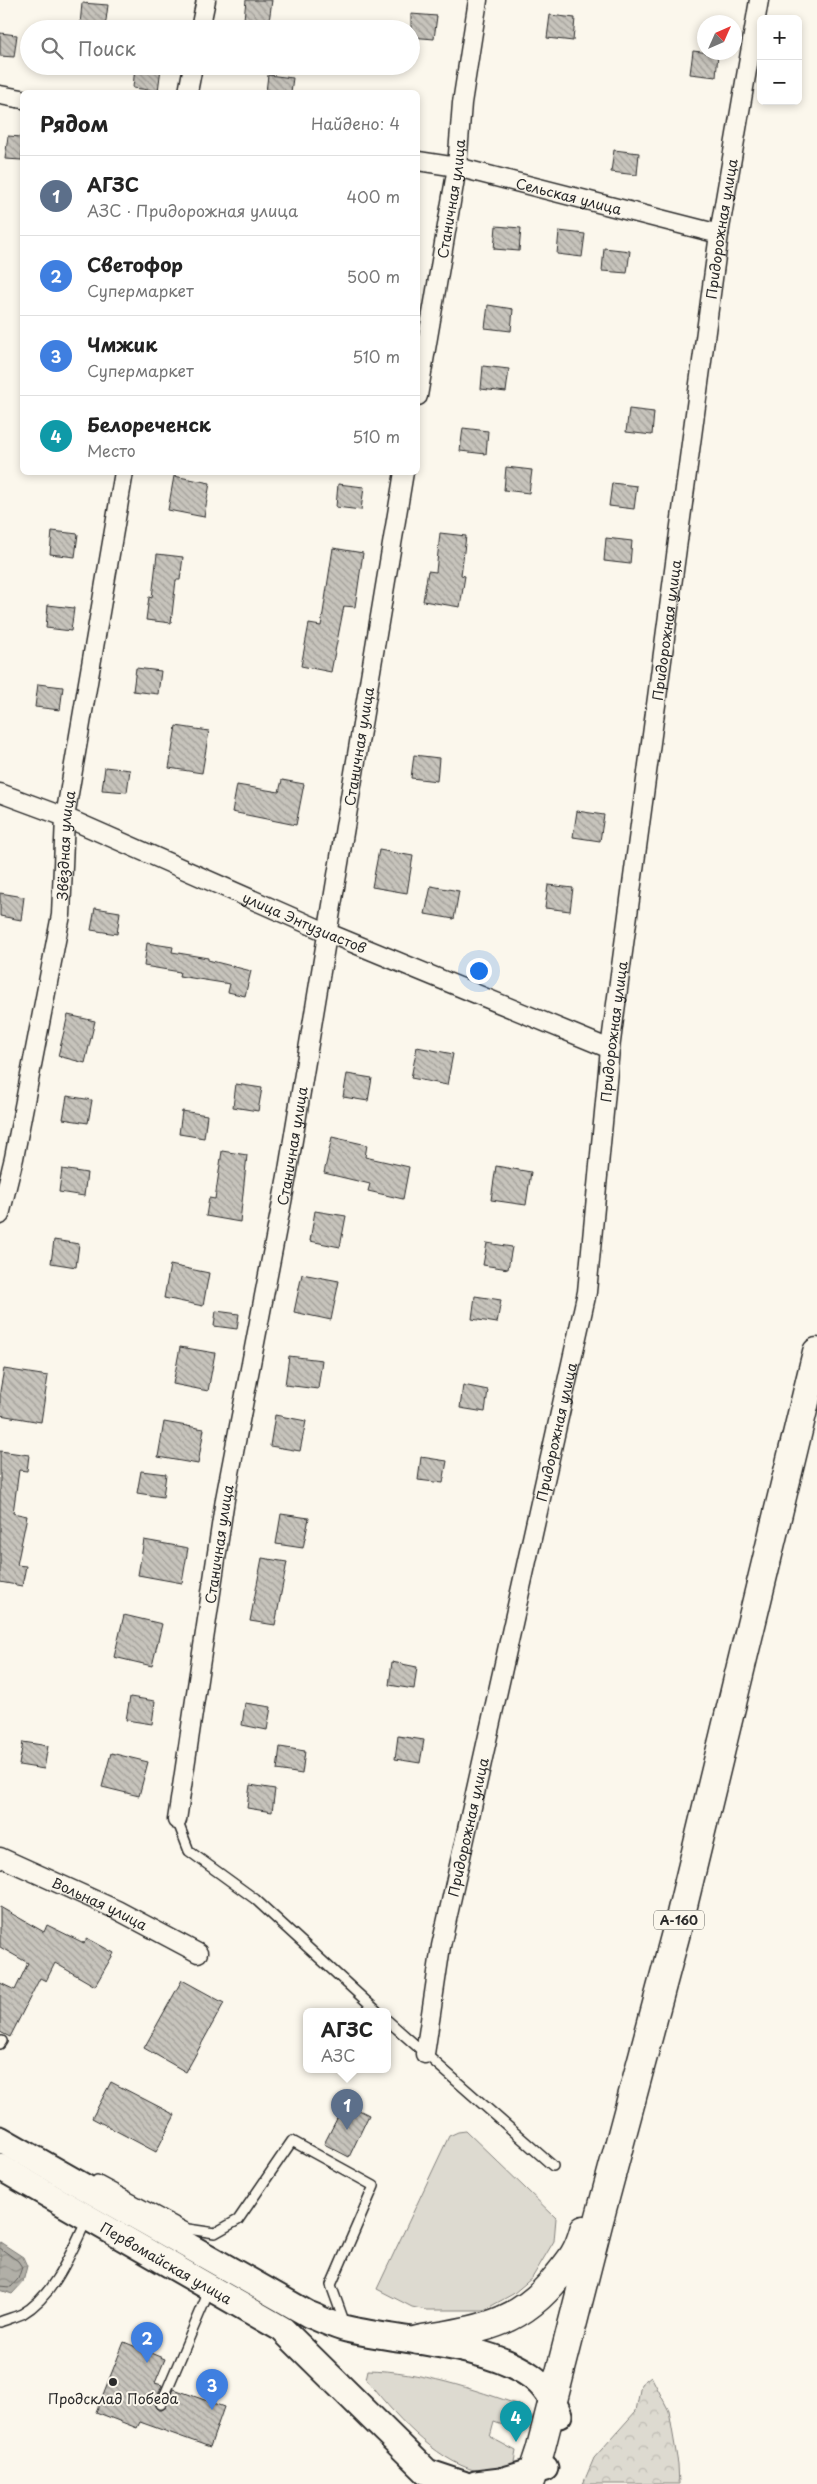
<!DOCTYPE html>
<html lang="ru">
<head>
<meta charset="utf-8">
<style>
  body { margin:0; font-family:"Playpen Sans",sans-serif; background:#f6f6f6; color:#222 }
  .controls { position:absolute; right:15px; top:15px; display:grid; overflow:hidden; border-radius:8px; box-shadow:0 2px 8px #0003 }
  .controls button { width:45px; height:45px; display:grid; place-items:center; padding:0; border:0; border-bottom:1px solid #e0e0e0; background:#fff; color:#222; font:25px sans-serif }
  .compass { position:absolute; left:697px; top:15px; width:45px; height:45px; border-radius:50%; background:#fff; box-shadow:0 2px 8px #0003; rotate:45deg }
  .you { position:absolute; left:478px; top:970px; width:18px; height:18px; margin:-12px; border:4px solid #fff; border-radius:50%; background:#1a73e8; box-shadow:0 0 0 8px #1a73e833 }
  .badge { display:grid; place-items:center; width:32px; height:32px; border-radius:50%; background:#2b2b2b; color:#fff; font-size:16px; font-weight:700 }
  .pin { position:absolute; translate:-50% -41px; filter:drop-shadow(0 1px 2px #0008) }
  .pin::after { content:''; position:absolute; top:26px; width:18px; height:15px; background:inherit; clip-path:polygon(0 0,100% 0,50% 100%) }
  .popup { position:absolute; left:303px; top:2008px; width:88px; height:65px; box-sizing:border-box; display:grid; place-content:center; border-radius:8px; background:#fff; filter:drop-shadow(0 1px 4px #0005); font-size:16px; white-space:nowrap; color:#767676 }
  .popup b { font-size:19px; color:#222 }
  .popup::after { content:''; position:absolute; left:50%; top:100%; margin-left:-10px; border:10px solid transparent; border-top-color:#fff }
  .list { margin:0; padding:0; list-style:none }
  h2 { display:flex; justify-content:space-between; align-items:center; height:65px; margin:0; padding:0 20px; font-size:21px }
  h2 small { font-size:16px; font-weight:400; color:#767676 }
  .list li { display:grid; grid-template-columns:32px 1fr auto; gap:15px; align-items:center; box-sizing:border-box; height:80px; padding:0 20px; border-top:1px solid #e0e0e0 }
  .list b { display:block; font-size:19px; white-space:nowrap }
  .list p { margin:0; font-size:16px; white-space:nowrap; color:#767676 }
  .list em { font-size:16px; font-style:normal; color:#767676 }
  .icon { flex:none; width:28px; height:28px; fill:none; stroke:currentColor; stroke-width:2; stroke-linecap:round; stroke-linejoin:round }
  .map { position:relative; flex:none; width:817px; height:2484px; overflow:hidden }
  .search { position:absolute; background:#fff; box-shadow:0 2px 8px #0003; left:20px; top:20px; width:400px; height:55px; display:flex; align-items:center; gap:12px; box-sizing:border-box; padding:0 18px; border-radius:28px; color:#767676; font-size:19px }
  .panel { position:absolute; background:#fff; box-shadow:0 2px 8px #0003; left:20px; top:90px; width:400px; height:385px; border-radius:8px }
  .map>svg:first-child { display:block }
  .grass { fill:#dddad0; stroke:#84827e }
  .forest { fill:url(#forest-crowns); stroke:#84827e }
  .water { fill:url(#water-waves); stroke:#7b7a75 }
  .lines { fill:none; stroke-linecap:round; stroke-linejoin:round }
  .shore { stroke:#61605d; stroke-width:1 }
  .building { fill:url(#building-back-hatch); stroke:#2b2b2b }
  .service-casing { stroke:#2b2b2b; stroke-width:12 }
  .minor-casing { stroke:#2b2b2b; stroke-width:21 }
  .secondary-casing { stroke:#2b2b2b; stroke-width:29 }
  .trunk-casing { stroke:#2b2b2b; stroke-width:31 }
  .service { stroke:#fbf7ec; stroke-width:9 }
  .minor { stroke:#fbf7ec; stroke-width:18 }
  .secondary { stroke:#fbf7ec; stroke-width:25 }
  .trunk { stroke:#fbf7ec; stroke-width:28 }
  .poi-dot { fill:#2b2b2b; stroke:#fbf7ec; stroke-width:2 }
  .labels { text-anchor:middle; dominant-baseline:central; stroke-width:4; stroke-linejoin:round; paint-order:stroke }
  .shield { fill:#fbf7ec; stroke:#696865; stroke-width:1 }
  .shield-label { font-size:12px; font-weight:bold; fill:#2b2b2b }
  .street-label { font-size:14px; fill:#2b2b2b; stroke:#fbf7ec }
  .poi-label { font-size:14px; fill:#2b2b2b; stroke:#fbf7ec }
</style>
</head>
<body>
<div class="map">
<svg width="817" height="2484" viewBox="0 0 817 2484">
  <defs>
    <pattern id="forest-crowns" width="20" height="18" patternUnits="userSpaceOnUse" patternTransform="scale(1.25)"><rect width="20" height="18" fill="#dddad0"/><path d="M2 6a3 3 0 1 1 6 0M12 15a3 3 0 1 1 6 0" fill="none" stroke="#bebbb3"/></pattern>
    <pattern id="water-waves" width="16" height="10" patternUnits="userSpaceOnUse" patternTransform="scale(1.25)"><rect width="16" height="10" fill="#b1afa7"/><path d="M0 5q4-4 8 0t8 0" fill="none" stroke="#908f88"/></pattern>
    <pattern id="building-back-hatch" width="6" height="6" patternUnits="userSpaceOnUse" patternTransform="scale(1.25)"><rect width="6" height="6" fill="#c7c4bc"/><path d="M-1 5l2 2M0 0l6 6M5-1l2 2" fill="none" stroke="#a29f99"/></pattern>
  </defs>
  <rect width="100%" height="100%" fill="#fbf7ec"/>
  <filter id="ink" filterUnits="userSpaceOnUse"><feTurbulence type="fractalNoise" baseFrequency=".02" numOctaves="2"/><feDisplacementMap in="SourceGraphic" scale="10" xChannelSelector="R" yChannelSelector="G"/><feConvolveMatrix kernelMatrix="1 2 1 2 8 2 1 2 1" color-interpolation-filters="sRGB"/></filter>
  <g filter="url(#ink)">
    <path class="grass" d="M 466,2131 L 556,2218 L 554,2241 L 532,2278 L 513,2294 L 484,2310 L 426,2310 L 412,2307 L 377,2289 L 449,2136 L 458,2132 Z
      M 368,2370 C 420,2371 473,2389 522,2406 L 525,2414 L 520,2431 L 494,2422 L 490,2437 L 516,2451 L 514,2462 L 508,2471 C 498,2471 486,2473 477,2471 C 434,2460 392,2412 366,2379 Z"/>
    <path class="forest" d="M 651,2376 L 669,2411 L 678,2464 L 679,2484 L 583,2484 L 594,2458 L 636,2411 L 641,2384 Z"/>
    <path class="water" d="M 0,2242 L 23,2257 L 27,2266 L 23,2282 L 12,2294 L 0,2290 Z"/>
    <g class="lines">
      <path class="shore" d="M 0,2248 L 18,2261 L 22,2267 L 18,2279 L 11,2287 L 0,2286"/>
    </g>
    <path class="building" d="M 246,0 L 272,0 L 268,29 L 243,29 Z
      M 82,3 L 108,5 L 105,28 L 80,25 Z
      M 411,14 L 437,16 L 434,39 L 411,37 Z
      M 550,15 L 575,18 L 573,41 L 547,38 Z
      M 0,33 L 17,35 L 14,57 L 0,56 Z
      M 693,51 L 718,54 L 716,77 L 690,74 Z
      M 135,66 L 161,68 L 158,91 L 133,88 Z
      M 268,75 L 293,78 L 291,92 L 266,92 Z
      M 8,136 L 22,137 L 22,160 L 5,159 Z
      M 614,150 L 639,153 L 637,175 L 611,172 Z
      M 496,226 L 521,228 L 519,251 L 494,249 Z
      M 559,231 L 585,234 L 582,257 L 557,254 Z
      M 604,248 L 630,251 L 627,273 L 602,271 Z
      M 488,305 L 513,309 L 511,331 L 485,328 Z
      M 483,366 L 509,369 L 506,392 L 481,389 Z
      M 629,409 L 654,412 L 652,435 L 626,432 Z
      M 463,428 L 488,431 L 486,454 L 460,451 Z
      M 506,467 L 532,470 L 529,493 L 504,490 Z
      M 174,476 L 210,483 L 204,517 L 168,510 Z
      M 612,483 L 637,486 L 634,509 L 609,506 Z
      M 338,484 L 364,487 L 361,510 L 336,507 Z
      M 52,531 L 78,534 L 75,557 L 50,554 Z
      M 440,533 L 466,536 L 461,575 L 465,576 L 460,607 L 423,601 L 428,571 L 436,572 Z
      M 606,538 L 632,541 L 630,564 L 604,561 Z
      M 333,548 L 363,553 L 355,607 L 344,606 L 331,672 L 301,666 L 309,624 L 321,626 Z
      M 157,554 L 183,557 L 180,580 L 176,580 L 171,623 L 146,620 L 149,597 L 152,598 Z
      M 48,605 L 74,608 L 71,631 L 46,628 Z
      M 136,668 L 161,671 L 158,694 L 133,691 Z
      M 38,684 L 63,687 L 60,710 L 35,707 Z
      M 176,726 L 209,731 L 202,773 L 169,768 Z
      M 414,755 L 439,758 L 437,781 L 411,778 Z
      M 105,767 L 130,770 L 127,792 L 102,790 Z
      M 282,780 L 304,784 L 296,825 L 232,812 L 237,785 L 279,792 Z
      M 577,811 L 604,815 L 600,841 L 573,837 Z
      M 379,850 L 413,856 L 407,893 L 372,887 Z
      M 548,885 L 573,888 L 570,911 L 545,908 Z
      M 431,886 L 459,891 L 454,919 L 425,914 Z
      M 0,893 L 24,897 L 21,920 L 0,916 Z
      M 95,908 L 120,912 L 117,934 L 91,930 Z
      M 147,943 L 173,947 L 172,952 L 208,958 L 208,960 L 251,971 L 245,996 L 228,992 L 230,984 L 179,976 L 180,972 L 144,966 Z
      M 68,1015 L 95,1021 L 85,1063 L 58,1056 Z
      M 417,1047 L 453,1054 L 447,1085 L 411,1078 Z
      M 347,1074 L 372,1078 L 368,1101 L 343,1097 Z
      M 236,1084 L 262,1088 L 258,1111 L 233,1107 Z
      M 67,1096 L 92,1100 L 88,1123 L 63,1119 Z
      M 182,1111 L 207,1115 L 204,1138 L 179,1134 Z
      M 332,1137 L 367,1145 L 365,1157 L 409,1167 L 403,1199 L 368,1191 L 370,1184 L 324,1173 Z
      M 222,1151 L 247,1155 L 240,1222 L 206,1216 L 209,1198 L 215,1199 Z
      M 496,1166 L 531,1172 L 526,1205 L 491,1200 Z
      M 62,1169 L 87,1173 L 84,1196 L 59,1192 Z
      M 315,1211 L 346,1216 L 340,1247 L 310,1241 Z
      M 54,1240 L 79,1244 L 76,1267 L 51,1263 Z
      M 487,1243 L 512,1247 L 508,1269 L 483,1265 Z
      M 170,1265 L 209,1273 L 203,1306 L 164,1298 Z
      M 302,1274 L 339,1281 L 331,1320 L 294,1312 Z
      M 475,1296 L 501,1300 L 497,1323 L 472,1319 Z
      M 216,1311 L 239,1314 L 237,1329 L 214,1326 Z
      M 180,1347 L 215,1353 L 208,1391 L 173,1384 Z
      M 289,1356 L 322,1360 L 318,1389 L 285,1385 Z
      M 4,1369 L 48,1376 L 41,1422 L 0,1415 L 0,1391 Z
      M 463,1385 L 488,1390 L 485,1412 L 460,1408 Z
      M 275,1415 L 306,1421 L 300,1451 L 270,1446 Z
      M 164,1422 L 204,1429 L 198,1464 L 158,1457 Z
      M 0,1451 L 29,1455 L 27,1471 L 19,1470 L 13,1513 L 27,1516 L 17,1565 L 26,1566 L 22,1586 L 0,1582 Z
      M 421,1457 L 447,1461 L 443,1483 L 418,1480 Z
      M 141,1471 L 166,1474 L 163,1497 L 137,1493 Z
      M 281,1514 L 309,1518 L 303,1548 L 276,1544 Z
      M 144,1540 L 188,1548 L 182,1583 L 138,1575 Z
      M 262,1558 L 287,1562 L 275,1625 L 250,1621 Z
      M 124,1615 L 162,1624 L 152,1666 L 114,1657 Z
      M 392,1662 L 417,1667 L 414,1689 L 389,1685 Z
      M 130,1697 L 155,1701 L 152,1724 L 126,1720 Z
      M 245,1703 L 271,1707 L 267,1730 L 242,1725 Z
      M 398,1736 L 424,1740 L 420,1763 L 395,1759 Z
      M 23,1742 L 48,1746 L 44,1769 L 19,1765 Z
      M 280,1747 L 305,1751 L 302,1774 L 277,1770 Z
      M 111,1753 L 148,1762 L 139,1796 L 102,1787 Z
      M 250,1785 L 275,1789 L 272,1812 L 247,1808 Z
      M 0,1907 L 44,1932 L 47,1925 L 84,1943 L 87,1938 L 114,1953 L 95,1986 L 55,1963 L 46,1981 L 40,1978 L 10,2037 L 0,2032 L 0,1983 L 15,1990 L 28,1963 L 0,1947 Z
      M 182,1980 L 224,2003 L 186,2072 L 144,2048 Z
      M 111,2082 L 175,2115 L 156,2152 L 92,2118 Z
      M 345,2103 L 369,2115 L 349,2157 L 324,2144 Z
      M 124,2342 L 165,2359 L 155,2383 L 162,2385 L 155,2402 L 158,2410 L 162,2410 L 166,2407 L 174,2389 L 224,2407 L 210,2447 L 140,2422 L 137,2428 L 96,2412 Z"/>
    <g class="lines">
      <g class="service-casing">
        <path id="service" d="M 177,1820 L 189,1851 L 255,1899 L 377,2011
          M 387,2020 L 553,2166
          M 0,2044 L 2,2041
          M 97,2180 L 188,2229 L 215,2233 L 238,2220 L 292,2141 L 374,2186 L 331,2285 L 345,2324
          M 0,2322 C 7,2319 15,2317 22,2314 C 55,2295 71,2252 87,2219
          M 161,2404 L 210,2289"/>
      </g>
      <g class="minor-casing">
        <g id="minor">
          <path d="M 200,29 L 206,0"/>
          <path d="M 188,92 L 193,66"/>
          <path d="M 0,95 L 22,99"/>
          <path id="s1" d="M 418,161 L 457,167 L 719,234"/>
          <path id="s2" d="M 418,396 L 457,167 L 462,103 L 478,0"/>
          <path id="s3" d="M 0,793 L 65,817 L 326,932 L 610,1049"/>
          <path id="s4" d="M 0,1215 L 14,1158 L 61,915 L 65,817 L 124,472"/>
          <path id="s5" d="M 177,1820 L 225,1499 L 287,1176 L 404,472"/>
          <path id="s6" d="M 0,1857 L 117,1910 L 198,1953"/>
          <path id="s7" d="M 425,2054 L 441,1946 L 587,1292 L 610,1049 L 719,234 L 759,0"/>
        </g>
      </g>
      <g class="secondary-casing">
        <g id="secondary">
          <path d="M 0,2139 L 308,2314 C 321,2319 334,2326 347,2329 C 402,2342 484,2343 531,2376 C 544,2385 554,2401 559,2415"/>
          <path id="s8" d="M 0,2167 L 282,2329 L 427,2472 L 463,2484"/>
          <path d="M 476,2484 L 501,2481 L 545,2468"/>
        </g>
      </g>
      <g class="trunk-casing">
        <path id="trunk" d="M 418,2340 C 478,2329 518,2327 558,2276 C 572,2259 578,2252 584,2230
          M 529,2484 L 540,2451 L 598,2224 L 681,1914 L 817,1352"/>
      </g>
      <use href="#service" class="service"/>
      <use href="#minor" class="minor"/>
      <use href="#secondary" class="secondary"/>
      <use href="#trunk" class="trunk"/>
    </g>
  </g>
  <circle class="poi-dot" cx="113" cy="2382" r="5"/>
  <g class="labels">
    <rect class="shield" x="654" y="1910.5" width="50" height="19" rx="4"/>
    <g class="shield-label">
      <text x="679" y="1920">А-160</text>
    </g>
    <g class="street-label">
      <text stroke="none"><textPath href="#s1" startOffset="155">Сельская улица</textPath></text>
      <text stroke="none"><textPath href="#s2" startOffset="200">Станичная улица</textPath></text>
      <text stroke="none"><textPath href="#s7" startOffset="1851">Придорожная улица</textPath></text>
      <text stroke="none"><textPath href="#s7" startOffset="1446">Придорожная улица</textPath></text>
      <text stroke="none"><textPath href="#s5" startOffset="1089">Станичная улица</textPath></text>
      <text stroke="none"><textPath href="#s4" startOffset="376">Звёздная улица</textPath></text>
      <text stroke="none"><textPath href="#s3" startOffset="331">улица Энтузиастов</textPath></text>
      <text stroke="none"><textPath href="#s7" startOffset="1041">Придорожная улица</textPath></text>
      <text stroke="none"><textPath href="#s5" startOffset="684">Станичная улица</textPath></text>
      <text stroke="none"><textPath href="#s7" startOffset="636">Придорожная улица</textPath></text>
      <text stroke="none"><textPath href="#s5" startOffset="279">Станичная улица</textPath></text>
      <text stroke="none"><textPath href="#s7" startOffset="231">Придорожная улица</textPath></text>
      <text stroke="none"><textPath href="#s6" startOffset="110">Вольная улица</textPath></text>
      <text stroke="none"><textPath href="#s8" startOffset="192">Первомайская улица</textPath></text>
    </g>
    <g class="poi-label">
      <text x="113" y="2398">Продсклад Победа</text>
    </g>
  </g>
</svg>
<div class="controls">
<button>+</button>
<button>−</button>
</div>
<svg class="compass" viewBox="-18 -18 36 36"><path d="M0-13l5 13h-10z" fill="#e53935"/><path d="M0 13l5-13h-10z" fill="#767676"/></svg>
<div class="you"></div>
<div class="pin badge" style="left:347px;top:2130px;background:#5c6f8a">1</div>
<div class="popup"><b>АГЗС</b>АЗС</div>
<div class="pin badge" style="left:147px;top:2363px;background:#3f7fe0">2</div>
<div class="pin badge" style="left:212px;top:2410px;background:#3f7fe0">3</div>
<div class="pin badge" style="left:516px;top:2442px;background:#0f9aa8">4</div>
<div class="search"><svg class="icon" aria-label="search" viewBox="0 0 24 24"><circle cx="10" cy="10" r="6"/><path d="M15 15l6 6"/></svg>Поиск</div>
<section class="panel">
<h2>Рядом<small>Найдено: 4</small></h2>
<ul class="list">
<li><span class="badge" style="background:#5c6f8a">1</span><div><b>АГЗС</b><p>АЗС · Придорожная улица</p></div><em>400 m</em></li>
<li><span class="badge" style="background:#3f7fe0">2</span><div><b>Светофор</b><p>Супермаркет</p></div><em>500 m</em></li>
<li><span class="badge" style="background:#3f7fe0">3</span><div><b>Чмжик</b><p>Супермаркет</p></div><em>510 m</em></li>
<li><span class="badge" style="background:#0f9aa8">4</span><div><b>Белореченск</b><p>Место</p></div><em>510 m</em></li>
</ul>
</section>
</div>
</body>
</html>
